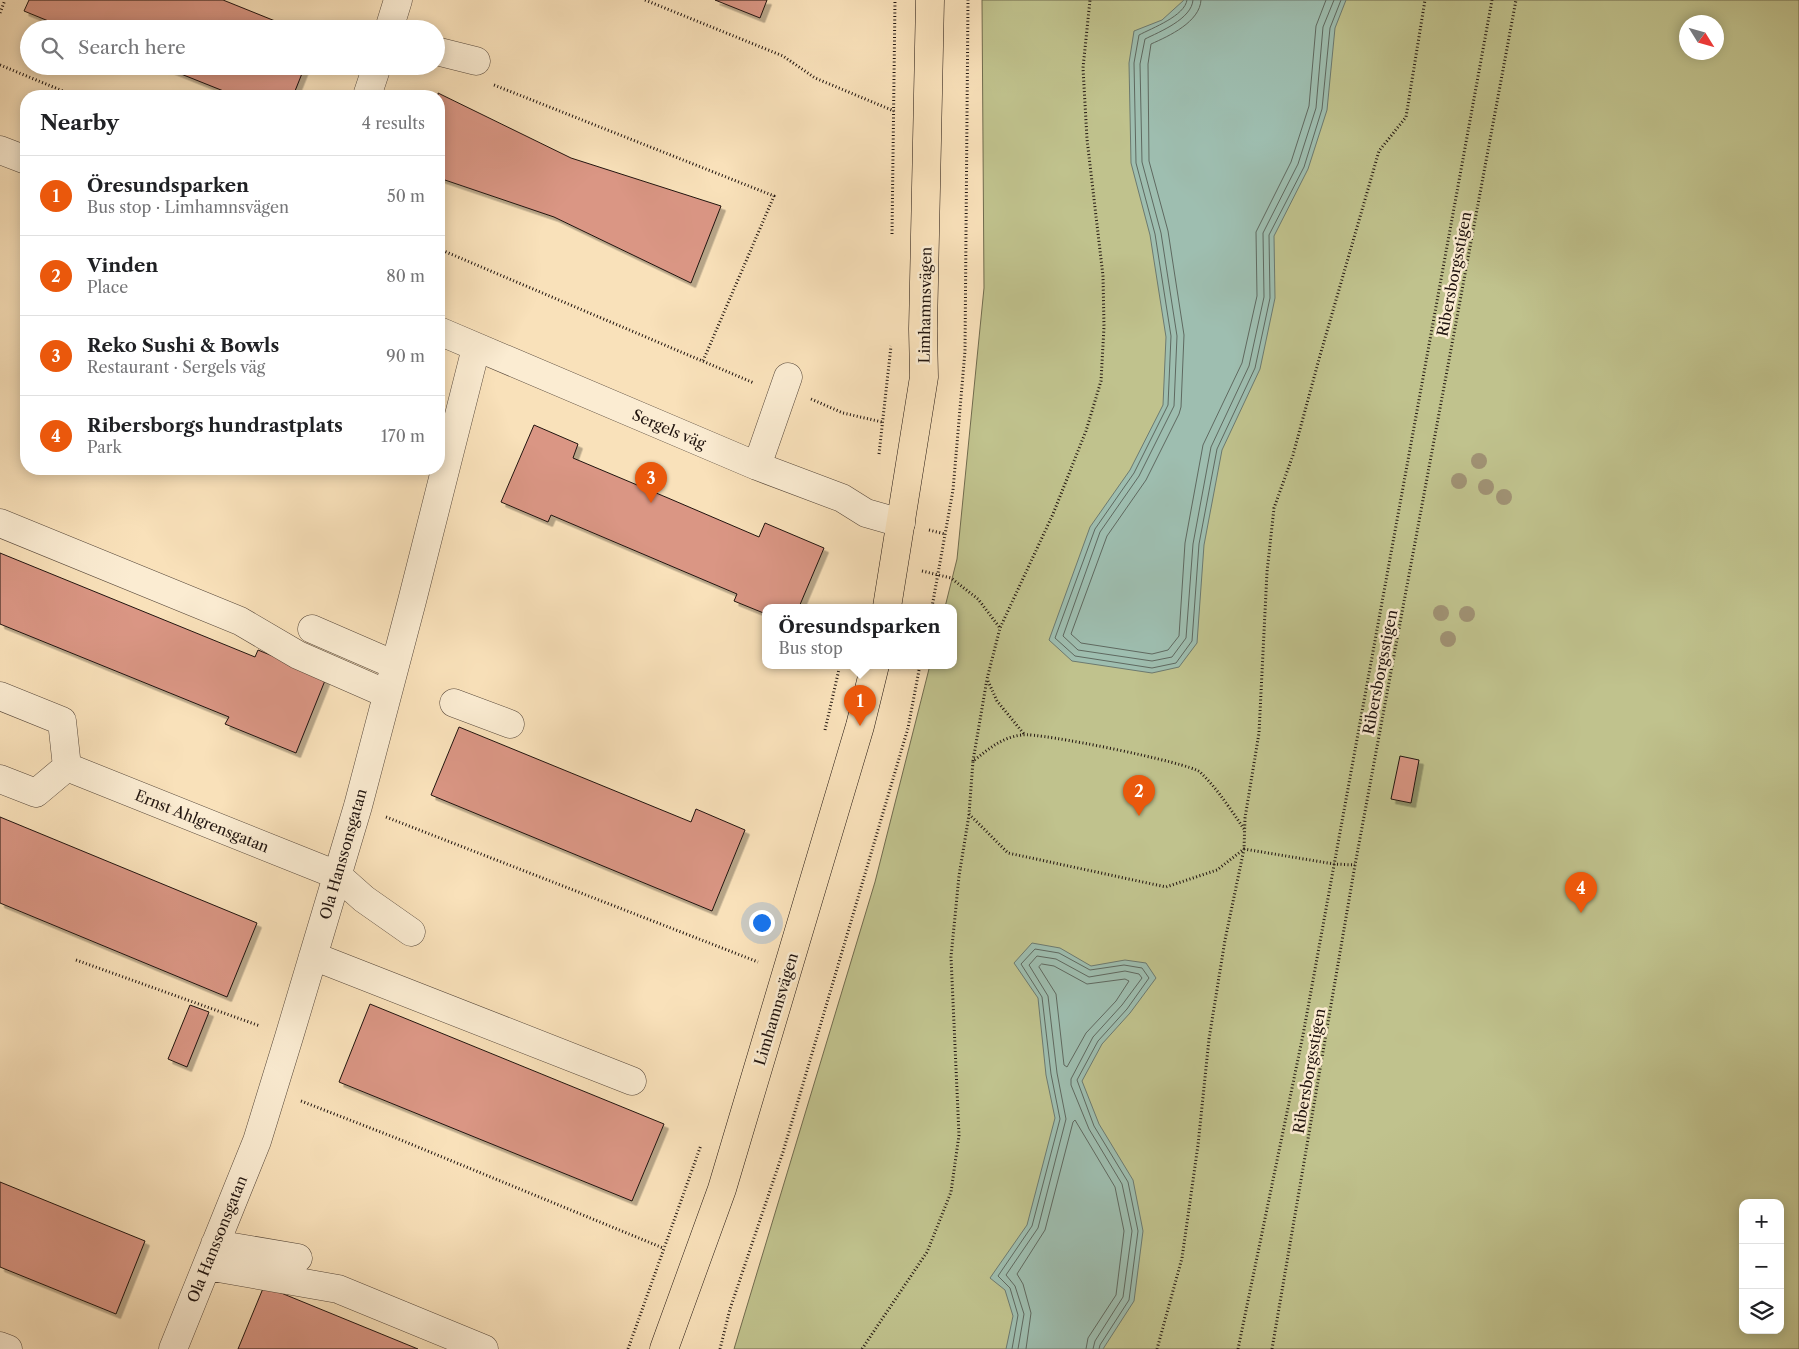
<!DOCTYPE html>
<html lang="en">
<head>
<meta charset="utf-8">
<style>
  body { margin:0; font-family:"Libre Caslon Text",serif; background:#f6f6f6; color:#202124 }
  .controls { position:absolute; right:15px; bottom:15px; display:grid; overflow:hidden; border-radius:10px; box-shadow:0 2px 12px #0003 }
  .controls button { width:45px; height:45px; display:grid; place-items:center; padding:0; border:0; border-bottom:1px solid #e0e0e0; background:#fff; color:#202124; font:25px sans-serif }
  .compass { position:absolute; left:1679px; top:15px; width:45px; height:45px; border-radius:50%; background:#fff; box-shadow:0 2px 12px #0003; rotate:127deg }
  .you { position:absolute; left:761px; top:922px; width:18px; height:18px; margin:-12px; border:4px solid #fff; border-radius:50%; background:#1a73e8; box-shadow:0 0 0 8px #1a73e833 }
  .badge { display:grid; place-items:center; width:32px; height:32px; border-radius:50%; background:#ea580c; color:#fff; font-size:16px; font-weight:700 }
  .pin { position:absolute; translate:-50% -41px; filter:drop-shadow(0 1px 2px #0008) }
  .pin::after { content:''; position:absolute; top:26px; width:18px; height:15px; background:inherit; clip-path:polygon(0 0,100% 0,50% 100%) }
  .popup { position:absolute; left:762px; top:604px; width:195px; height:65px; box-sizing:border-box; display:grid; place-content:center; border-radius:10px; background:#fff; filter:drop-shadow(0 1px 4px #0005); font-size:16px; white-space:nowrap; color:#757577 }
  .popup b { font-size:19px; color:#202124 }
  .popup::after { content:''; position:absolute; left:50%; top:100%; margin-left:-10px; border:10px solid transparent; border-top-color:#fff }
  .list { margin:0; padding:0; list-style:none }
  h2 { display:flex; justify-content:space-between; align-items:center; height:65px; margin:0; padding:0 20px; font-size:21px }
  h2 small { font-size:16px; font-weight:400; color:#757577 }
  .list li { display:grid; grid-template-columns:32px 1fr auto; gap:15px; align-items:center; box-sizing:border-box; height:80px; padding:0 20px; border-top:1px solid #e0e0e0 }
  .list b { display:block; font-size:19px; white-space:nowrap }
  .list p { margin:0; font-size:16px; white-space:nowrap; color:#757577 }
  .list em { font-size:16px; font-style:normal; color:#757577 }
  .icon { flex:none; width:28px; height:28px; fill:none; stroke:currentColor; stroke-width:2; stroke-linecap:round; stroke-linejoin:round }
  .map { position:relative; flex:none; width:1799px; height:1349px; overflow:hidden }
  .search { position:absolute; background:#fff; box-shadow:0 2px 12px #0003; left:20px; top:20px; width:425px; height:55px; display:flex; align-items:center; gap:12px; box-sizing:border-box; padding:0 18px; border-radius:28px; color:#757577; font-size:19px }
  .panel { position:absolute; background:#fff; box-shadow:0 2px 12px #0003; left:20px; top:90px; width:425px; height:385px; border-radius:20px }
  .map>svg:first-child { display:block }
  .green { fill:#c0c28d; stroke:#706b4e; fill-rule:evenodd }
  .water { fill:#9ebeb0; stroke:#6c7a70 }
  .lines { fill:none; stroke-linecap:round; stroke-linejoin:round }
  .shore { stroke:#5f6960; stroke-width:1 }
  .building { fill:#da9684; stroke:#20140f; filter:url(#shadow) }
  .minor-casing { stroke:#56473a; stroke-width:29 }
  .major-casing { stroke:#20140f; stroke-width:29 }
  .path { stroke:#20140f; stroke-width:3; stroke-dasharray:1 2.5; stroke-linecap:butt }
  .minor { stroke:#fbecd2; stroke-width:28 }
  .major { stroke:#f9e1ba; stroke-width:28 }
  .tree { fill:#a09274 }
  .labels { text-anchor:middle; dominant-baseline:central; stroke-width:5; stroke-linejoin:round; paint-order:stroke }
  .street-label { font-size:15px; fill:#20140f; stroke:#fbecd2 }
</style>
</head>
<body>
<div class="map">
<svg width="1799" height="1349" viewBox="0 0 1799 1349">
  <defs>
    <filter id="shadow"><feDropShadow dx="4.5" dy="4.5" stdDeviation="0" flood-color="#0004"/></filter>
  </defs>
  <rect width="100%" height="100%" fill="#f9e1ba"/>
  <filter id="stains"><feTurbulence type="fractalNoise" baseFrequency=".004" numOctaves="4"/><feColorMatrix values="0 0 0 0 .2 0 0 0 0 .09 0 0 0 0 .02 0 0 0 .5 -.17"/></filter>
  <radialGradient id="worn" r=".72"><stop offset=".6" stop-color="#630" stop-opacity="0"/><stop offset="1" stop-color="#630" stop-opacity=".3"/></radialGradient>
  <path class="green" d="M 982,0 L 1799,0 L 1799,1349 L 734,1349 L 875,882 L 930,665 L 954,665 L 954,607 L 945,607 L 957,559 L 984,288 ZM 1686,22 L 1716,22 L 1716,52 L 1686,52 ZM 1743,1203 L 1780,1203 L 1780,1330 L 1743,1330 Z"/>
  <path class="water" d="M 1184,0 L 1346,0 L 1335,28 L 1327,110 L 1308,169 L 1274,236 L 1275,298 L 1260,369 L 1222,450 L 1204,545 L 1197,643 L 1179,667 L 1152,673 L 1072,661 L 1049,640 L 1090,527 L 1130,470 L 1163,405 L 1166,337 L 1150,235 L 1131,163 L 1129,63 L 1134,31 L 1162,20 Z
    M 1032,943 L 1060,948 L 1091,966 L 1125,960 L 1146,963 L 1156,978 L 1130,1013 L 1102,1044 L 1082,1081 L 1099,1124 L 1133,1180 L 1143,1231 L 1134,1301 L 1103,1349 L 1006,1349 L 1013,1316 L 1005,1290 L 990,1278 L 1027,1225 L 1055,1118 L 1046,1075 L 1038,998 L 1014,963 Z"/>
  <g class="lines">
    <path class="shore" d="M 1187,0 C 1185,16 1152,28 1139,35 L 1134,63 L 1136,163 L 1155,234 L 1171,336 L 1168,405 L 1134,473 L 1095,529 L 1055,638 L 1075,656 L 1152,668 L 1176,663 L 1192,641 L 1199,544 L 1217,449 L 1255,368 L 1270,298 L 1269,235 L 1304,167 L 1322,109 L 1330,28 L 1341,0
      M 1193,0 C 1192,19 1159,32 1145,39 L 1140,64 L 1142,162 L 1161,233 L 1177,336 L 1174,406 L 1139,476 L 1100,532 L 1063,636 L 1078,650 L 1152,661 L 1172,657 L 1186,638 L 1193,544 L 1211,447 L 1249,366 L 1264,297 L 1263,233 L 1298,164 L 1316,108 L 1323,27 L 1334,0
      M 1201,0 C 1200,22 1169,36 1151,44 L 1148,64 L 1149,161 L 1168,231 L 1184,335 L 1181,407 L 1179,414 L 1146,480 L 1107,536 L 1071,634 L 1081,643 L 1152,654 L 1168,650 L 1179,636 L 1185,543 L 1203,445 L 1242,363 L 1257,296 L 1256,232 L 1291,162 L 1309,106 L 1316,26 L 1326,0
      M 1042,964 L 1054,966 L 1087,984 L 1125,979 L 1129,981 L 1116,1001 L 1086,1033 L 1067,1067 L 1064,1065 L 1056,994 L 1039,967 Z
      M 1012,1349 L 1018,1315 L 1010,1288 L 998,1276 L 1032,1226 L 1060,1119 L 1051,1074 L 1042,997 L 1021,964 L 1035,949 L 1059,953 L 1090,970 L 1124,965 L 1142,968 L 1149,978 L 1127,1009 L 1098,1041 L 1077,1080 L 1094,1126 L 1128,1182 L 1138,1231 L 1129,1300 L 1100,1345 L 1099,1349
      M 1018,1349 L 1024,1314 L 1015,1286 L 1006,1275 L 1038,1228 L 1066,1119 L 1057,1073 L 1048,996 L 1029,965 L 1037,956 L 1056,959 L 1089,977 L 1125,971 L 1139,974 L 1142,978 L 1122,1005 L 1093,1037 L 1071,1079 L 1071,1085 L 1089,1129 L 1122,1184 L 1132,1231 L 1123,1297 L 1095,1341 L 1093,1349
      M 1026,1349 L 1031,1313 L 1023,1284 L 1017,1274 L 1045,1230 L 1073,1122 L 1075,1120 L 1115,1187 L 1124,1231 L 1116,1295 L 1088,1338 L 1086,1349"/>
  </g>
  <path class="building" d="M 29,0 L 223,0 L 295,29 L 68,29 L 24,11 Z
    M 715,0 L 767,0 L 760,18 Z
    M 161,66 L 305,66 L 293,96 L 236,96 Z
    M 438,93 L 571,158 L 721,206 L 691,283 L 554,217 L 439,178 Z
    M 534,425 L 578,444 L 573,458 L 668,498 L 759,537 L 765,523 L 824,548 L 799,607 L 766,607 L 766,614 L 734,601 L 737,594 L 551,515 L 548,522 L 501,502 Z
    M 0,553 L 255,657 L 258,650 L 326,678 L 296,753 L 225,724 L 229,717 L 0,624 Z
    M 459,727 L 691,822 L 696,809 L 745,830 L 712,911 L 431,795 Z
    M 1400,756 L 1419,760 L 1411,803 L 1391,799 Z
    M 0,817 L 257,923 L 227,997 L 0,903 Z
    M 370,1004 L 664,1124 L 632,1201 L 339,1082 Z
    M 190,1005 L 209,1012 L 187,1067 L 168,1059 Z
    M 0,1182 L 145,1241 L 116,1314 L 0,1267 Z
    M 264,1286 L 418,1349 L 238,1349 Z"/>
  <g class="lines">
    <g class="minor-casing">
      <path id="minor" d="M 389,29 L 398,0
        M 436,51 L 476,61
        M 367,96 L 377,66
        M 0,150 L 26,160
        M 439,331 L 757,466 L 842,498 L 866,513 L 901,523
        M 757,466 L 788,377
        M 0,523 L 240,621 L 298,655 L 387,694
        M 312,629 L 395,665
        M 0,696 L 62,721 L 67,767
        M 454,703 L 510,724
        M 67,767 L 337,875 L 364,899 L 411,932
        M 0,779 L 36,793 L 67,767
        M 313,956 L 632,1081
        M 215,1244 L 298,1258
        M 207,1266 L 338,1289 L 484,1349
        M 0,1346 L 8,1349
        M 173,1349 L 257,1141 L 289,1037 L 358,806 L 412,601 L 476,348"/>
    </g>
    <g class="major-casing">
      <path id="major" d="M 887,607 L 924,377 L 923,329 L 930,0
        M 664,1349 L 722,1189 L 860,726 L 875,665"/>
    </g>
    <path class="path" d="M 645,0 L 783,56 L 815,78 L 894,111
      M 0,13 L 5,0
      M 0,65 L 75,96
      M 494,85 L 774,196 L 703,361
      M 892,234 L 895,0
      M 439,249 L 754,383
      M 811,399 L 843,413 L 882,422
      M 879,454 L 891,346
      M 929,530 L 945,534
      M 922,571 L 951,578 L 978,599 L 1000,628
      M 932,607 L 953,490 L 965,351 L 968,0
      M 988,681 L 997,701 L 1024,734
      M 825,730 L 840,665
      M 973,761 L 987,679 L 1000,628 L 1053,514 L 1086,431 L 1101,381 L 1104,327 L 1103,276 L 1087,139 L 1083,68 L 1090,0
      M 386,817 L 758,962
      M 1244,829 C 1231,810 1217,788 1200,772 C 1190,763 1039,732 1022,735 C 1002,737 989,749 973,761 L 969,814 L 1008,853 L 1166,887 L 1217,870 L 1244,849 L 1334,864 L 1355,865
      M 76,960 L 260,1026
      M 301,1101 L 396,1138 L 663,1248
      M 628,1349 L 701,1145
      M 720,1349 L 730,1309 L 783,1152 L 908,728 L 920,665
      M 862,1349 L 927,1252 L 951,1192 L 959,1135 L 951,957 L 959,876 L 969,815
      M 1157,1349 L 1182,1258 L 1198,1145 L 1209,1039 L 1225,940 L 1244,849 L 1245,818 L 1259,733 L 1267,572 L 1274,508 L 1293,455 L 1319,359 L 1379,151 L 1406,117 L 1425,0
      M 1238,1349 L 1303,1035 L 1492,0
      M 1272,1349 L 1355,865 L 1516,0"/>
    <use href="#minor" class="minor"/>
    <use href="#major" class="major"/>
  </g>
  <g class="tree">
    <circle cx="1479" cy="461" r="8"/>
    <circle cx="1459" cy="481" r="8"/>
    <circle cx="1486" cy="487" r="8"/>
    <circle cx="1504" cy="497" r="8"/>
    <circle cx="1441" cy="613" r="8"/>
    <circle cx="1467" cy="614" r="8"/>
    <circle cx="1448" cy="639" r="8"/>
  </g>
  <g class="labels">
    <g class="street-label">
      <text transform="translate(1454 274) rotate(-79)">Ribersborgsstigen</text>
      <text transform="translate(925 305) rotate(-89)">Limhamnsvägen</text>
      <text transform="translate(669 429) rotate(23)">Sergels väg</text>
      <text transform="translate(1380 672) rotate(-79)">Ribersborgsstigen</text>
      <text transform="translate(202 821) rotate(22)">Ernst Ahlgrensgatan</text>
      <text transform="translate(343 854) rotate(-74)">Ola Hanssonsgatan</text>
      <text transform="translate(776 1009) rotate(-73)">Limhamnsvägen</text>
      <text transform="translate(1309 1071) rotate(-80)">Ribersborgsstigen</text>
      <text transform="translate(217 1239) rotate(-68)">Ola Hanssonsgatan</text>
    </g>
  </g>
  <rect width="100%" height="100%" filter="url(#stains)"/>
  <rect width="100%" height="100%" fill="url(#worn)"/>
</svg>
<div class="controls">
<button>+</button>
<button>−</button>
<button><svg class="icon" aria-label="layers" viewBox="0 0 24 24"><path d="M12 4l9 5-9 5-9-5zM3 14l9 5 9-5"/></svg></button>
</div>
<svg class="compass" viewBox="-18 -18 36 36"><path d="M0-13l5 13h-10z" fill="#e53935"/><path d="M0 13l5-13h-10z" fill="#757577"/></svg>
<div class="you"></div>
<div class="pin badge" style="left:860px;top:726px">1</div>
<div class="popup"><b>Öresundsparken</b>Bus stop</div>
<div class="pin badge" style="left:1139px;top:816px">2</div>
<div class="pin badge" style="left:651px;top:503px">3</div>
<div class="pin badge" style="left:1581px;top:913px">4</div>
<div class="search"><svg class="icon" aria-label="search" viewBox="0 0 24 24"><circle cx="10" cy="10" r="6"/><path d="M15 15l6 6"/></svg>Search here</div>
<section class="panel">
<h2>Nearby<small>4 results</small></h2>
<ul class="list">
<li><span class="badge">1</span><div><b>Öresundsparken</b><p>Bus stop · Limhamnsvägen</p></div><em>50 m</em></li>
<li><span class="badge">2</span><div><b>Vinden</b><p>Place</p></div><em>80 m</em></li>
<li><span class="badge">3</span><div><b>Reko Sushi &amp; Bowls</b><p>Restaurant · Sergels väg</p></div><em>90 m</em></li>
<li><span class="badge">4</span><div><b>Ribersborgs hundrastplats</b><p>Park</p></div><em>170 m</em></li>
</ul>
</section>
</div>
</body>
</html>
